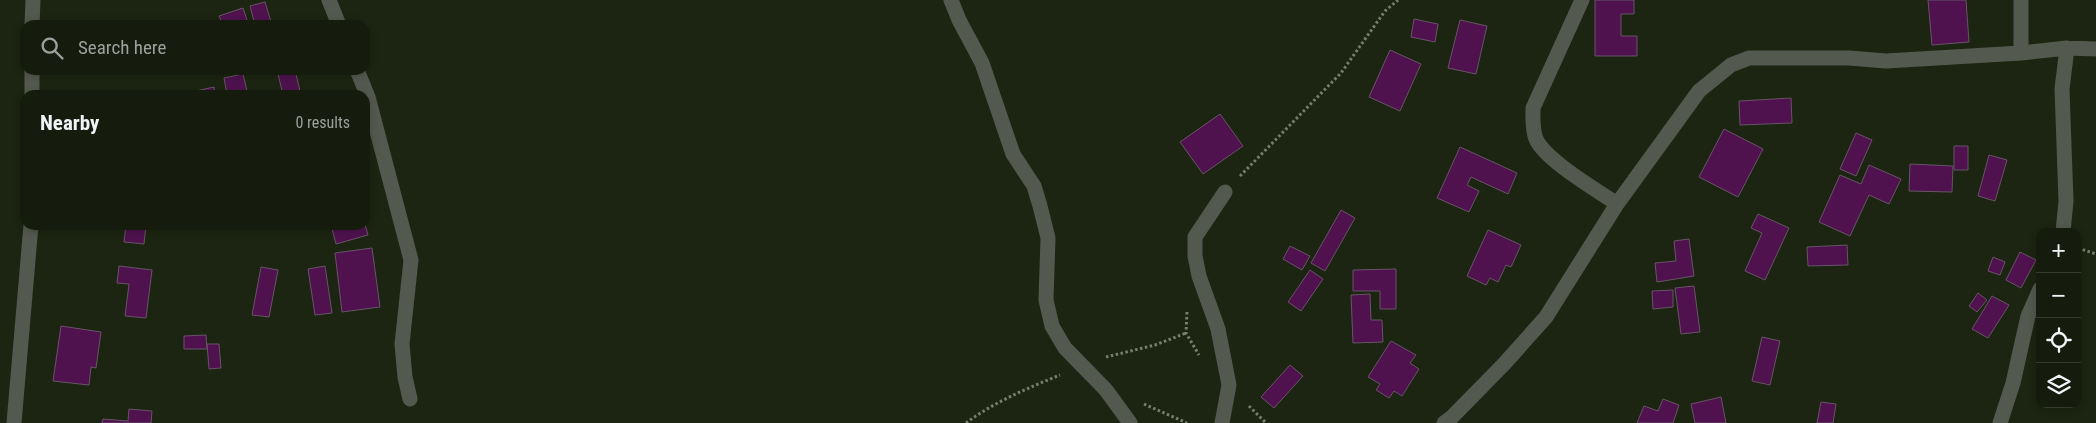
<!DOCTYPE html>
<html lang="en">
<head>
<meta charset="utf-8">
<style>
  body { margin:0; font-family:"Roboto Condensed",sans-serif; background:#1e2516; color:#f1f3f6 }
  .controls { position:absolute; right:15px; bottom:15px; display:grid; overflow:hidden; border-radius:10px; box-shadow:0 2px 8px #0003 }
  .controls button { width:45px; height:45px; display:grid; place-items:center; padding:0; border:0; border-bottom:1px solid #343a2e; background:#151c0d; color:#f1f3f6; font:25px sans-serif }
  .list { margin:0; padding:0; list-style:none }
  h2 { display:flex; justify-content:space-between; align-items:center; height:65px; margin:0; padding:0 20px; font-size:21px }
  h2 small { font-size:16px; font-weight:400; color:#9da19d }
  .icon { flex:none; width:28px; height:28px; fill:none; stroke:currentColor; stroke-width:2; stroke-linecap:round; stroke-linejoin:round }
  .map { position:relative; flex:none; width:2096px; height:423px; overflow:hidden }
  .search { position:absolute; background:#151c0d; box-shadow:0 2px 8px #0003; left:20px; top:20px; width:350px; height:55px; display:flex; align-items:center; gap:12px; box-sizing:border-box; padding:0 18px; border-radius:15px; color:#9da19d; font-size:19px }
  .panel { position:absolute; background:#151c0d; box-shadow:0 2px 8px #0003; left:20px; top:90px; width:350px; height:140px; border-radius:15px }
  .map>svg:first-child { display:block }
  .building { fill:#4f124f; stroke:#675466 }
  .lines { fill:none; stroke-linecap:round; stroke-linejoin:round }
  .path { stroke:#777e6d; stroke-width:3; stroke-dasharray:2.5 2.5; stroke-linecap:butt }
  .street { stroke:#54594f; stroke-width:15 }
</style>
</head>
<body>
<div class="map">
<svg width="2096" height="423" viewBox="0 0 2096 423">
  <rect width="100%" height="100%" fill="#1c2511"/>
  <path class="building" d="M 1595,0 L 1634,0 L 1634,14 L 1621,14 L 1621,36 L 1637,36 L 1637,56 L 1595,56 Z
    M 1928,0 L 1966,0 L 1969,42 L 1932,45 Z
    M 265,2 L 272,25 L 255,25 L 250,6 Z
    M 243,8 L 247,20 L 231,25 L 223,25 L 219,16 Z
    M 1414,19 L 1438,24 L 1435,42 L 1411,37 Z
    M 1460,20 L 1487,26 L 1476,74 L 1448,68 Z
    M 1390,50 L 1421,64 L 1400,111 L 1369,97 Z
    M 277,70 L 295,70 L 301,95 L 283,95 Z
    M 243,74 L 248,95 L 227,95 L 224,78 Z
    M 214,87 L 215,95 L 196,95 L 196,91 Z
    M 1791,98 L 1792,123 L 1740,125 L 1739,101 Z
    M 1220,114 L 1243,146 L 1203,174 L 1180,142 Z
    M 1724,129 L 1763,149 L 1738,197 L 1699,177 Z
    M 1856,133 L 1872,140 L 1856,176 L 1840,169 Z
    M 1954,146 L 1968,146 L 1968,170 L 1954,170 Z
    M 1460,147 L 1517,173 L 1508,194 L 1471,177 L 1467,185 L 1479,191 L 1469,212 L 1437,198 Z
    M 1989,155 L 2007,160 L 1995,201 L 1978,196 Z
    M 1910,164 L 1953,166 L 1952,192 L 1909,191 Z
    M 1869,165 L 1901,179 L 1889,204 L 1869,195 L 1850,236 L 1819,222 L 1840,175 L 1861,184 Z
    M 1341,210 L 1355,218 L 1325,271 L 1311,263 Z
    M 1758,214 L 1789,228 L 1765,280 L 1745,271 L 1762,233 L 1751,228 Z
    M 365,224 L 368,235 L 336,244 L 331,225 Z
    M 126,225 L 146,225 L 144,244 L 124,242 Z
    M 1488,230 L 1521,245 L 1511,267 L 1506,265 L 1498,282 L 1490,278 L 1486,285 L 1467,276 Z
    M 1689,239 L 1694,276 L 1657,282 L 1655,263 L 1676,261 L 1674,241 Z
    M 1847,245 L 1848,265 L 1808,266 L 1807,247 Z
    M 1290,246 L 1310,256 L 1302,270 L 1283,259 Z
    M 372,248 L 380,307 L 342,312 L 335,253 Z
    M 2020,252 L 2036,260 L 2021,288 L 2006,280 Z
    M 1993,257 L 2005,262 L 2000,275 L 1988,271 Z
    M 119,266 L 152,270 L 146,318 L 125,316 L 129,284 L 117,283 Z
    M 325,266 L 332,313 L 315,315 L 308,269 Z
    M 261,267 L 278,270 L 269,317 L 252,315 Z
    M 1396,269 L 1396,309 L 1380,309 L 1380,291 L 1353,291 L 1353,270 Z
    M 1310,270 L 1323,279 L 1301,311 L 1288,302 Z
    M 1694,286 L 1700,332 L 1681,334 L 1675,288 Z
    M 1673,290 L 1673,307 L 1653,309 L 1652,291 Z
    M 1978,293 L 1987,300 L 1977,312 L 1969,306 Z
    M 1370,294 L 1371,320 L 1382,320 L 1383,342 L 1353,343 L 1351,295 Z
    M 1992,296 L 2009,305 L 1988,338 L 1972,329 Z
    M 61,326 L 101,332 L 96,368 L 91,367 L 89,385 L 53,381 Z
    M 206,335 L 207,349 L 184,349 L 184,336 Z
    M 1762,337 L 1780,341 L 1770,385 L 1752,381 Z
    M 1391,341 L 1416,355 L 1410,363 L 1419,369 L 1402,396 L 1394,391 L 1389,398 L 1376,390 L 1380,384 L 1368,377 Z
    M 207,344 L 219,344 L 221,368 L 209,369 Z
    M 1290,365 L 1303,376 L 1274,408 L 1261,397 Z
    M 1721,397 L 1726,423 L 1695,423 L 1691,404 Z
    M 1663,399 L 1679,405 L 1673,423 L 1637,423 L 1644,406 L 1658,411 Z
    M 1821,402 L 1836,404 L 1833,423 L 1817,423 Z
    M 129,409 L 152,411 L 151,423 L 102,423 L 103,419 L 128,421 Z"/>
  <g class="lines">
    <path class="path" d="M 1240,176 L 1341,73 L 1385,11 L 1398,0
      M 2078,248 L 2096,254
      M 1187,312 L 1186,333 L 1199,355
      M 1106,357 L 1155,345 L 1186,333
      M 1144,404 L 1187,423
      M 1249,406 L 1266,423
      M 966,423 C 994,402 1028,388 1060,375"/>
    <path class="street" d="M 329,0 L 339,25
      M 951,0 L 959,20 L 982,63 L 1013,154 L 1034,186 L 1040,206 L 1048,238 L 1046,300 L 1052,326 L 1065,348 L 1106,390 L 1130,423
      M 1582,0 L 1533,108 C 1533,119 1532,129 1536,139 C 1545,160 1597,190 1617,204
      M 2021,0 L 2021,53
      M 32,25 L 33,0
      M 357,70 L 368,97 L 411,260 L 402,344 L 405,377 L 410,399
      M 32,95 L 32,70
      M 2063,232 L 2066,201 L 2062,89 L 2067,48
      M 14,423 L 31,225
      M 1222,423 L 1229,385 L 1218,329 L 1199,276 L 1195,256 L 1195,237 L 1225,192
      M 1444,423 L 1452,417 L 1504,364 L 1546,317 L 1617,204 L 1699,91 L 1731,65 L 1749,58 L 1849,58 L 1886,61 L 2021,53 L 2067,48 L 2096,49
      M 2000,423 L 2013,383 L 2028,316 L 2040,289"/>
  </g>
</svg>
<div class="controls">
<button>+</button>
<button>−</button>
<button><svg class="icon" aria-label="locate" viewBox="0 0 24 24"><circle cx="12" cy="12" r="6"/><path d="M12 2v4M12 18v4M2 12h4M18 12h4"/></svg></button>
<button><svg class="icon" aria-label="layers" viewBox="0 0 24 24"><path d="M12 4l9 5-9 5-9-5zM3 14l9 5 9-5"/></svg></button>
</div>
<div class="search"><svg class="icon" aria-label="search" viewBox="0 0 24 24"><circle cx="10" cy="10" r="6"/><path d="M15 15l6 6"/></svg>Search here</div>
<section class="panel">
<h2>Nearby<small>0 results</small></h2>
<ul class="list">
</ul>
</section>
</div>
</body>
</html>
